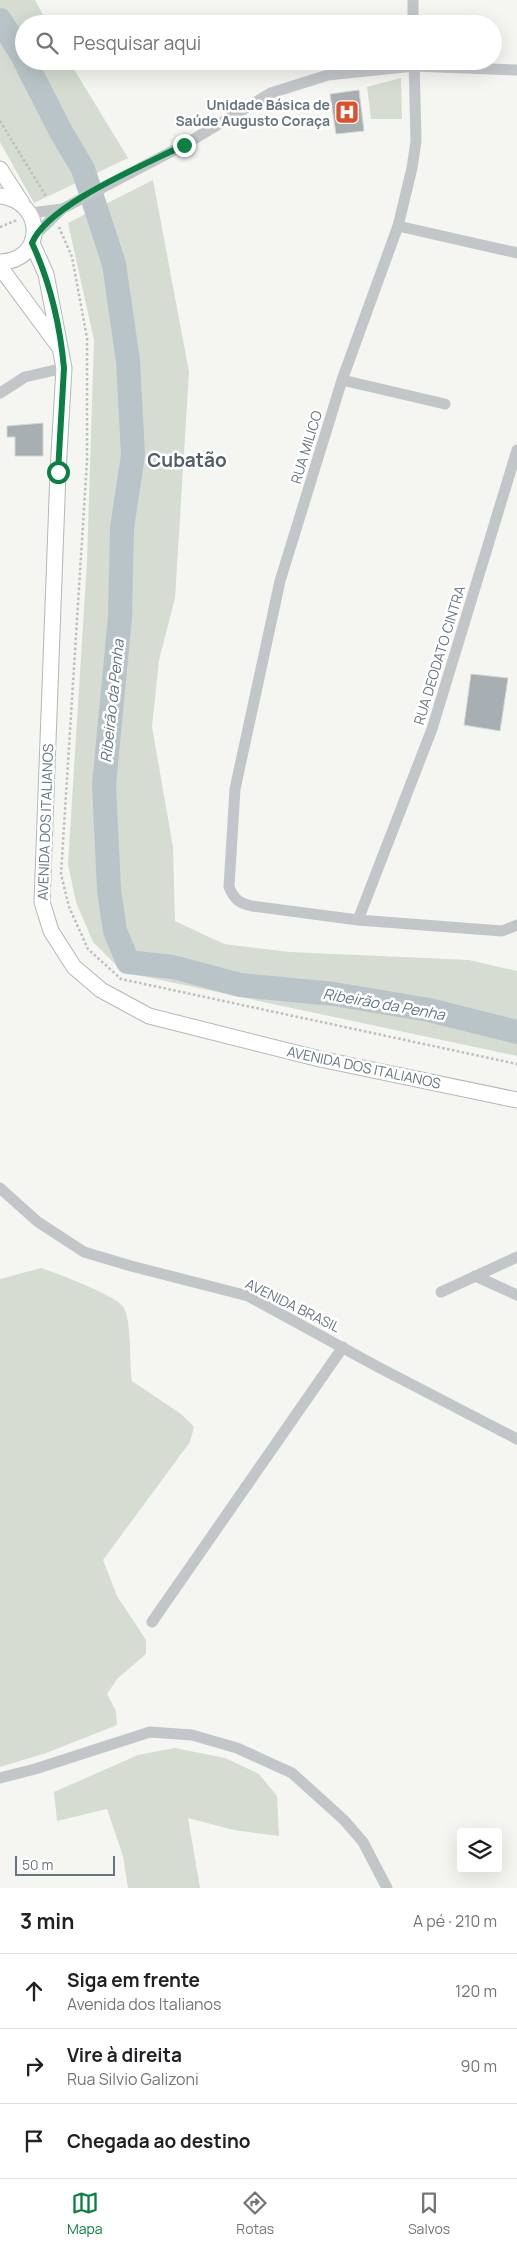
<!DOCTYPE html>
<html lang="pt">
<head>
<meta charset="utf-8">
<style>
  body { margin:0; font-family:Manrope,sans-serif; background:#f2f2f2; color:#202124 }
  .controls { position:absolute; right:15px; bottom:15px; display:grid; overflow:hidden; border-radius:5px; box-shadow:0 5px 20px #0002 }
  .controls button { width:45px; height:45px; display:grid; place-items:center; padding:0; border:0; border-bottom:1px solid #e0e0e0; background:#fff; color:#202124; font:25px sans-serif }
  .scale { position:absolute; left:15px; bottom:12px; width:100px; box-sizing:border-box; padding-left:5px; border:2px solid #657581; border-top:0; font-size:14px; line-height:18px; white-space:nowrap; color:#657581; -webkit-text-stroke:4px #fff; paint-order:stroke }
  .stop { position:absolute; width:15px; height:15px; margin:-11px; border:4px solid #0b8043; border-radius:50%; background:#fff }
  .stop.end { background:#0b8043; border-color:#fff; box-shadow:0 1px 5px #0008 }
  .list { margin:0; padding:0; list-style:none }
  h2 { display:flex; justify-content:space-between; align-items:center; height:65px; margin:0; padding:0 20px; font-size:21px }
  h2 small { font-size:16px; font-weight:400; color:#757577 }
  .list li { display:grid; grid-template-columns:32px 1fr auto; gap:15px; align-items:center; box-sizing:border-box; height:75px; padding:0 20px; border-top:1px solid #e0e0e0 }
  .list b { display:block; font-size:19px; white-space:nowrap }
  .list p { margin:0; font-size:16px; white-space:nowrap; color:#757577 }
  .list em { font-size:16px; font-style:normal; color:#757577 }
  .icon { flex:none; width:28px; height:28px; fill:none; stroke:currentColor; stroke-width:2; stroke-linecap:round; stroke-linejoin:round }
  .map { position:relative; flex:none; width:517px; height:1888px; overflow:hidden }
  .search { position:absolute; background:#fff; box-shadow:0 5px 20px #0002; left:15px; right:15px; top:15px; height:55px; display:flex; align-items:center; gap:12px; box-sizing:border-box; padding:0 18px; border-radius:28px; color:#757577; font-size:19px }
  .sheet { height:290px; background:#fff }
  nav { display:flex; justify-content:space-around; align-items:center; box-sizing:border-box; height:70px; border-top:1px solid #e0e0e0; background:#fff; font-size:14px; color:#757577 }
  nav a { display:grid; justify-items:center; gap:2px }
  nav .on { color:#0b8043 }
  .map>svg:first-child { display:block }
  .green { fill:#d6dcd2 }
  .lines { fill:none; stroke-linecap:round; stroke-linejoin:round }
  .river { stroke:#b8c4c7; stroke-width:24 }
  .building { fill:#a7afb3; stroke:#d6d6d4 }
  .secondary-casing { stroke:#b3b8bb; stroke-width:17 }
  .path { stroke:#bcbec0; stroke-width:2.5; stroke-dasharray:2.5 2.5; stroke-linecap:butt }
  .minor { stroke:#c3c6c9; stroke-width:11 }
  .secondary { stroke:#fff; stroke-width:15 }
  .route { stroke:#0b8043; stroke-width:6 }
  .labels { text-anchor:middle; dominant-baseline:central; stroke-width:5; stroke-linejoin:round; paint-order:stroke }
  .poi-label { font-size:14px; font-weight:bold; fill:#657581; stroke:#fff; text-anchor:end }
  .street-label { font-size:14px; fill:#657581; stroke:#fff }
  .water-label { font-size:15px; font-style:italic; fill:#60777f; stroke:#fff }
  .district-label { font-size:19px; font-weight:bold; fill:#525e67; stroke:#fff }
</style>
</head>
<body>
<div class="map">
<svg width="517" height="1888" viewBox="0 0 517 1888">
  <rect width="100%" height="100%" fill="#f5f5f1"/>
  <path class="green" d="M 0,0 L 35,0 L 48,24 L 24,24 L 24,61 L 69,61 L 128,158 L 34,203 L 0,142 Z
    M 401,78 L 402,119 L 371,119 L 367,87 Z
    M 153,180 L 189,372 L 175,598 L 159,660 L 152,727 L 173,847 L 175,921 L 224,944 L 290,952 L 469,960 L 517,971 L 517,1056 L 123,972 L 93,942 L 76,902 L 68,864 L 87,561 L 94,340 L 68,223 Z
    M 41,1268 C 56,1273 118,1296 124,1308 C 132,1323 129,1362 132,1381 L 181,1414 L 194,1427 L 190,1442 L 103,1560 L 117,1596 L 146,1640 L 146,1654 L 117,1679 L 107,1694 L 116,1711 L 117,1725 L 46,1753 L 0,1767 L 0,1279 Z
    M 175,1748 L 225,1758 L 259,1774 L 277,1796 L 279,1836 L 234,1830 L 188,1818 L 200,1888 L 128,1888 L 123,1856 L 107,1809 L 57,1821 L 54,1792 L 138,1755 Z"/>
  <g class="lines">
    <path class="river" d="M 0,20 L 24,58
      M 25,61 L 60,130 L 83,169 L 114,264 L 128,361 L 133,455 L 122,528 L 120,617 L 104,785 L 109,890 L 115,931 L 128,962 L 173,967 L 240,985 L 334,994 L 429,1010 L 517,1032"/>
  </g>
  <path class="building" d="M 359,90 L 364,131 L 336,134 L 330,94 Z
    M 43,423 L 43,456 L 15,456 L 15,437 L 7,437 L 7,426 Z
    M 471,674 L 508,678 L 500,731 L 464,725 Z"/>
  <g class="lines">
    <g class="secondary-casing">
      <path id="secondary" d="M 0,169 L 22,203
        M 0,196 C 45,201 46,261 0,262
        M 32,243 L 46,274 L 64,368 L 58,472 L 42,902 L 51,931 L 74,967 L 101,990 L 149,1016 L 320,1059 L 517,1100
        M 0,267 L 60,348"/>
    </g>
    <path class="path" d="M 0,121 L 47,198
      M 0,227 L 17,220
      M 59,227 L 72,257 L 87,338 L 87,461 L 61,874 L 69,907 L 88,949 L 121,979 L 517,1064"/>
    <path class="minor" d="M 413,0 L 413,24
      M 414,61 L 416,141 L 412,168 L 398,226 L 342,380 L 280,581 L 235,789 L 229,887 C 234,899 239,903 252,906 L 358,920 L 502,931 L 517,925
      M 31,213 L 62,209
      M 398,226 L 517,253
      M 35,235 L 62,209 L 184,145 L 271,93 L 328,75 L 414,66 L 517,70
      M 342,380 L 445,404
      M 0,393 L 25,377 L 64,368
      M 358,920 L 432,729 L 517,450
      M 0,1188 L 38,1222 L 84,1252 L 131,1266 L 248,1296 L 378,1367 L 517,1439
      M 475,1276 L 517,1295
      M 441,1292 L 517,1257
      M 152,1622 L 343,1347
      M 0,1778 L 35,1769 L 150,1732 L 192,1735 L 237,1748 L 292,1773 L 344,1820 L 363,1842 L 387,1888"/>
    <use href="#secondary" class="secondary"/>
  </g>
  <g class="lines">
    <path class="route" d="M 58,472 L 64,368 C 60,325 50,282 32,243 C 48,204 145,165 184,145"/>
  </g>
  <defs>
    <g id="hospital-square" transform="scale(1.25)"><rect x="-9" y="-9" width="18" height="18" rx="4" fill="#dd5029" stroke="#fff"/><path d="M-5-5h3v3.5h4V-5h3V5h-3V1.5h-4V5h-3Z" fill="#fff"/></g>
  </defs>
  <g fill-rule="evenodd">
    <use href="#hospital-square" x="347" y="112"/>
  </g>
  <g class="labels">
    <g class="poi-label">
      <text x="330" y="104">Unidade Básica de<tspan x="330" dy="16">Saúde Augusto Coraça</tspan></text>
    </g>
    <g class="street-label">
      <text transform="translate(306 447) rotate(-73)">RUA MILICO</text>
      <text transform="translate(439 655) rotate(-73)">RUA DEODATO CINTRA</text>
      <text transform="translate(45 822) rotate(-88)">AVENIDA DOS ITALIANOS</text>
      <text transform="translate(364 1067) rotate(12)">AVENIDA DOS ITALIANOS</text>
      <text transform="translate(293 1305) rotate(26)">AVENIDA BRASIL</text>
    </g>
    <g class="water-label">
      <text transform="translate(112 701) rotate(-84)">Ribeirão da Penha</text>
      <text transform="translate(384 1004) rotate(10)">Ribeirão da Penha</text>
    </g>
    <g class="district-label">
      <text x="187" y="460">Cubatão</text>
    </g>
  </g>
</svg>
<div class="controls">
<button><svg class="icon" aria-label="layers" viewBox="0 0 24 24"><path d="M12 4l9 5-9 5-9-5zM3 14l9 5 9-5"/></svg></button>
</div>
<div class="scale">50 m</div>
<div class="stop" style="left:58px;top:472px"></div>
<div class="stop end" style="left:184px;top:145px"></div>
<div class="search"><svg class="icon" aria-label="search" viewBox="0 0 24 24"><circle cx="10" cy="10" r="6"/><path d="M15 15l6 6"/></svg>Pesquisar aqui</div>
</div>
<section class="sheet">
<h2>3 min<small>A pé · 210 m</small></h2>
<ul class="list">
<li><svg class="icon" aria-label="ahead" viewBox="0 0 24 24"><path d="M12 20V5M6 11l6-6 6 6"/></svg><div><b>Siga em frente</b><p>Avenida dos Italianos</p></div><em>120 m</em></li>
<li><svg class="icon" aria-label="right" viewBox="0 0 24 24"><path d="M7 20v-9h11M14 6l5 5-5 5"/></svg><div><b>Vire à direita</b><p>Rua Silvio Galizoni</p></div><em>90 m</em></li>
<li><svg class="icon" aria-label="arrive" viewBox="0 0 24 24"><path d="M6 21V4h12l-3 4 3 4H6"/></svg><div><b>Chegada ao destino</b></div></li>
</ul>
</section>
<nav>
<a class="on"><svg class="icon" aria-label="map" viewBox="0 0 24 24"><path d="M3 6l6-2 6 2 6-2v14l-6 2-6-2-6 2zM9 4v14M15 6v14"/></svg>Mapa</a>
<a><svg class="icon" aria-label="directions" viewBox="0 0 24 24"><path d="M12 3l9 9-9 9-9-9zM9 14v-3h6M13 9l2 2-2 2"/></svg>Rotas</a>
<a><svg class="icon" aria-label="saved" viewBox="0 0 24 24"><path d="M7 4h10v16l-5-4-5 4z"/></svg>Salvos</a>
</nav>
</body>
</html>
